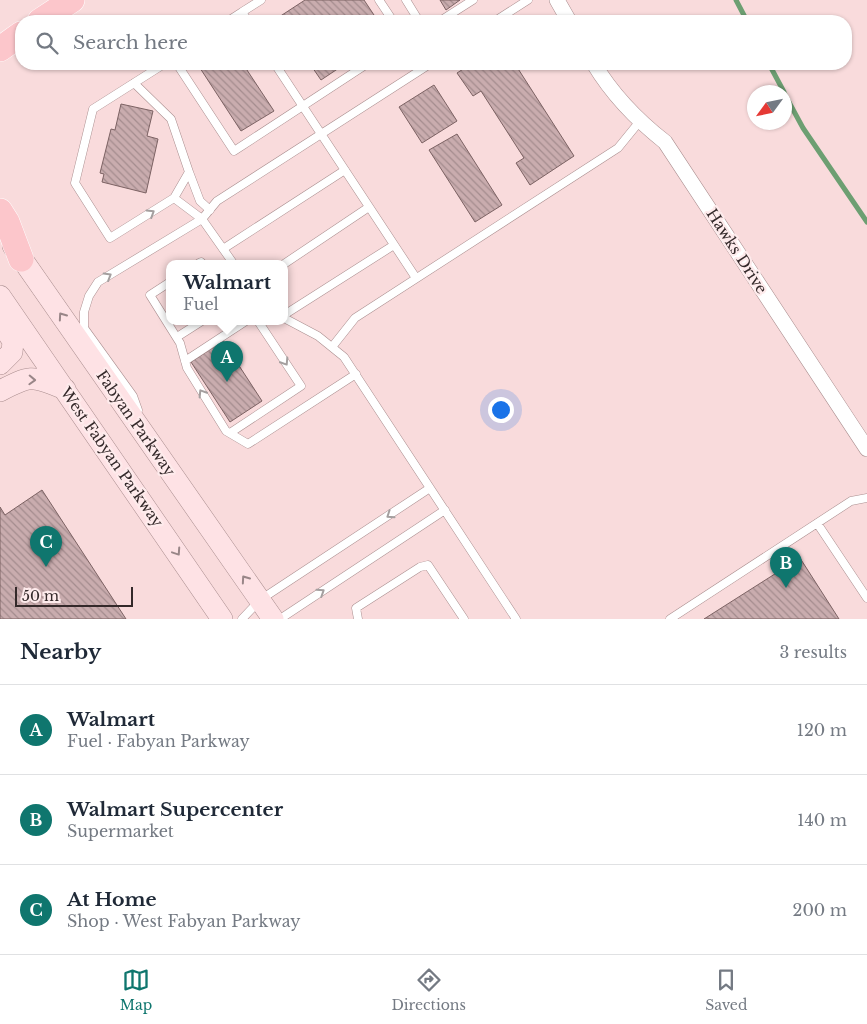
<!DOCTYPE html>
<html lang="en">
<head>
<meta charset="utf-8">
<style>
  body { margin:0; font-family:"Libre Baskerville",serif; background:#f6f6f7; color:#1f2937 }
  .compass { position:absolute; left:747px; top:85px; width:45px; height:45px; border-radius:50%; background:#fff; box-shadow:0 1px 4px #0004; rotate:237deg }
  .scale { position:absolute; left:15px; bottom:12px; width:118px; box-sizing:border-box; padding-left:5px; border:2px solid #34292a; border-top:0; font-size:14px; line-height:18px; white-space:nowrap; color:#34292a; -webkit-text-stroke:4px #feebec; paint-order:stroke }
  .you { position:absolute; left:500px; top:409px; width:18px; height:18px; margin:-12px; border:4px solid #fff; border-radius:50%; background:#1a73e8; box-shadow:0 0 0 8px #1a73e833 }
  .badge { display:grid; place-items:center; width:32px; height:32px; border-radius:50%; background:#0f766e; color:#fff; font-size:16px; font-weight:700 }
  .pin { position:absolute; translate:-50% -41px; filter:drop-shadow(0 1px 2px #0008) }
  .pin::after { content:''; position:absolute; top:26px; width:18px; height:15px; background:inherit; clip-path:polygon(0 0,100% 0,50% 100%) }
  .popup { position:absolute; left:166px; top:260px; width:122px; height:65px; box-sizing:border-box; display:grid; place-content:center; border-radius:10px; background:#fff; filter:drop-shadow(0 1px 4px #0005); font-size:16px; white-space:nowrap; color:#747a83 }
  .popup b { font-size:19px; color:#1f2937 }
  .popup::after { content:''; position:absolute; left:50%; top:100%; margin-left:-10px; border:10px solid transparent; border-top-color:#fff }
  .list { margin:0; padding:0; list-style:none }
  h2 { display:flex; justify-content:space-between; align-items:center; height:65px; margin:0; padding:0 20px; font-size:21px }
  h2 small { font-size:16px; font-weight:400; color:#747a83 }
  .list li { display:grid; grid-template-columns:32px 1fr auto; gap:15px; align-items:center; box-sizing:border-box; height:90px; padding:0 20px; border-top:1px solid #e0e1e3 }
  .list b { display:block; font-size:19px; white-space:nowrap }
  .list p { margin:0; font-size:16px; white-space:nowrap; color:#747a83 }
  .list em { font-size:16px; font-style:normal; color:#747a83 }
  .icon { flex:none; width:28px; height:28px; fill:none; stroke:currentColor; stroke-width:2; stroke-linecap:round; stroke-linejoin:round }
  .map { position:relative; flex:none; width:867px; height:619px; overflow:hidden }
  .search { position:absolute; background:#fff; box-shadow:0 1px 4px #0004; left:15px; right:15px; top:15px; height:55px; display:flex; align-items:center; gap:12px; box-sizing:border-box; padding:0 18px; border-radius:20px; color:#747a83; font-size:19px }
  .sheet { height:335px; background:#fff }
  nav { display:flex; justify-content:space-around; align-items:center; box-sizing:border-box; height:70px; border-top:1px solid #e0e1e3; background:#fff; font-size:14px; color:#747a83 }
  nav a { display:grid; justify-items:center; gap:2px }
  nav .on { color:#0f766e }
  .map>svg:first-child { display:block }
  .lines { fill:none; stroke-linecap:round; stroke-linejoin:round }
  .stream { stroke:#6d9f72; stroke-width:5 }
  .building { fill:url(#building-back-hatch); stroke:#7c6263 }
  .service-casing { stroke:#aa8e8f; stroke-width:9 }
  .minor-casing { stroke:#aa8e8f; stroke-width:16 }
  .secondary-casing { stroke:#aa8e8f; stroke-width:22 }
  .primary-casing { stroke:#fff; stroke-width:26 }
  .service { stroke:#fff; stroke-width:8 }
  .minor { stroke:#fff; stroke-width:15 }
  .secondary { stroke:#fee2e5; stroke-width:21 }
  .primary { stroke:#fcc6cb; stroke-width:25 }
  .oneway { stroke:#a49f9f }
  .oneway2 { stroke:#998688 }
  .labels { text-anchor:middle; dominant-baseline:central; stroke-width:4.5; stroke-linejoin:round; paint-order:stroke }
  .street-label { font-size:15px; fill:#34292a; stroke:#feebec }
</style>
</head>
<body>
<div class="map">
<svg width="867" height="619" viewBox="0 0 867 619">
  <defs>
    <pattern id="building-back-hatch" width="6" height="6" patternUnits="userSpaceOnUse" patternTransform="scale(1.25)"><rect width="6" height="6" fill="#c9acae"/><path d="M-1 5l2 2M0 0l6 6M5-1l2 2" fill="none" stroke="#a48c8e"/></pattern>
  </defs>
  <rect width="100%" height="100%" fill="#f9dbdc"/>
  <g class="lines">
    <path class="stream" d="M 736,0 L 747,21
      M 769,64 L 784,92
      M 784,93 L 803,128 L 867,222"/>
  </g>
  <path class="building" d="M 305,0 L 364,0 L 378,21 L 282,21 L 279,17 Z
    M 440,0 L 460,0 L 446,10 Z
    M 207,64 L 243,64 L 274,111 L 241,131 L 200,68 Z
    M 310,64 L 345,64 L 321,80 Z
    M 471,64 L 515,64 L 574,156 L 530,185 L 516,163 L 524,158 L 481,91 L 473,96 L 457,73 Z
    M 434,85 L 457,121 L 422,143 L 399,107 Z
    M 121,104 L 153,111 L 147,136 L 158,139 L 146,193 L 102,182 L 104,174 L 100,173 L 111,129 L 115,130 Z
    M 457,134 L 502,205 L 475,222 L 429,150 Z
    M 223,341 L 262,401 L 230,422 L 191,362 Z
    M 42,490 L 126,619 L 0,619 L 0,507 L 5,515 Z
    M 800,558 L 839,619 L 704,619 Z"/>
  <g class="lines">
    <g class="service-casing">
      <path id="service" d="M 379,0 L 393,21
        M 406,0 L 419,21
        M 228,21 L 242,12
        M 248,21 L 242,12 L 261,0
        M 440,21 L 473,0
        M 495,21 L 528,0
        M 177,64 L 234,151 L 367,64
        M 275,64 L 416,278
        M 134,83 L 171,119 L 189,172 L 174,198 L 110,238 L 75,183 L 93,109 L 164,64
        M 189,172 L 200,201 L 210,210
        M 174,198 L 202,219 L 233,263
        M 223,249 L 345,170
        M 199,263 L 201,262 L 202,263
        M 284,264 L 369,207
        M 170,282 L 150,295 L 180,343 L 187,368 L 226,431 L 248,444 L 356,374
        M 284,315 L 394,245
        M 284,318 L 318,336 L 344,357 L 516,619
        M 177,337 L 202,321
        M 332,347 L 355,318 L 618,148 L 640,121
        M 185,361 L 246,321
        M 138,410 L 133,396 L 84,328 L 84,312 L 89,296 L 98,282 L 202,219 L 217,201 L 430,64
        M 230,433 L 301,386 L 258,321
        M 817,523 L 867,598
        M 242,619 L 260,600 L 430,488
        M 280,619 L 445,510
        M 358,619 L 356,608 L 420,567 L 428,565 L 464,619
        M 670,619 L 851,501 L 867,498"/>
    </g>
    <g class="minor-casing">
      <path id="minor" d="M 557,0 L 569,21
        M 594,64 C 612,94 637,120 665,142 L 867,449"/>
    </g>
    <g class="secondary-casing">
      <path id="secondary" d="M 13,246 L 273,619
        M 0,296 L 222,619
        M 0,322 L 13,341 L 12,352 L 0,364
        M 0,391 C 32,374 32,376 65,389"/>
    </g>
    <g class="primary-casing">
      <path id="primary" d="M 40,21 L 72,0
        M 0,49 L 21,34
        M 0,211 L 7,222 L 21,259"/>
    </g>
    <use href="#service" class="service"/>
    <use href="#minor" class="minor"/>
    <use href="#secondary" class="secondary"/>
    <use href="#primary" class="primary"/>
  </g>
  <defs><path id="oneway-chevron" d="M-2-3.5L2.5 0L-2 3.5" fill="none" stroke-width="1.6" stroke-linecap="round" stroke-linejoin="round" transform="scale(1.25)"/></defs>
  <g class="oneway">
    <use href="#oneway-chevron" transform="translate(151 213) rotate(-32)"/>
    <use href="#oneway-chevron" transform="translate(108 276) rotate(-31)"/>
    <use href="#oneway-chevron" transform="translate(285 362) rotate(57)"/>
    <use href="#oneway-chevron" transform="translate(202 393) rotate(-122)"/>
    <use href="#oneway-chevron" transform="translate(390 515) rotate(146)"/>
    <use href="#oneway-chevron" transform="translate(321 592) rotate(-33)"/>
  </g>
  <g class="oneway2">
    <use href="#oneway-chevron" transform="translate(62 316) rotate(-125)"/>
    <use href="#oneway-chevron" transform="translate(32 380) rotate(2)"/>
    <use href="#oneway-chevron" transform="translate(177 552) rotate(56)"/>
    <use href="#oneway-chevron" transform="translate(245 579) rotate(-125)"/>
  </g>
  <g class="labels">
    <g class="street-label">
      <text transform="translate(737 251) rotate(57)">Hawks Drive</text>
      <text transform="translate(136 423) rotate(55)">Fabyan Parkway</text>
      <text transform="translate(112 457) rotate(55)">West Fabyan Parkway</text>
    </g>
  </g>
</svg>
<svg class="compass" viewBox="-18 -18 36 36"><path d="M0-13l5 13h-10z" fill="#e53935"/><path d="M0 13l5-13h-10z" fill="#747a83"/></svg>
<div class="scale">50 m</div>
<div class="you"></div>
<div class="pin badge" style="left:227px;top:382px">A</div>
<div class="popup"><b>Walmart</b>Fuel</div>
<div class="pin badge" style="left:786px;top:588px">B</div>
<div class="pin badge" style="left:46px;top:567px">C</div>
<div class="search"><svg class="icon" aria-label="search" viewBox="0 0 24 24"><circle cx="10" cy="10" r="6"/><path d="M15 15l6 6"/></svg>Search here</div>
</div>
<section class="sheet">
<h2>Nearby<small>3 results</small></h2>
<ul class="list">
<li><span class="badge">A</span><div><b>Walmart</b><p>Fuel · Fabyan Parkway</p></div><em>120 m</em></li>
<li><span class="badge">B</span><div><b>Walmart Supercenter</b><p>Supermarket</p></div><em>140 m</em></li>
<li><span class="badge">C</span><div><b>At Home</b><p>Shop · West Fabyan Parkway</p></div><em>200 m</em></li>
</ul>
</section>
<nav>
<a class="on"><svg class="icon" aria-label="map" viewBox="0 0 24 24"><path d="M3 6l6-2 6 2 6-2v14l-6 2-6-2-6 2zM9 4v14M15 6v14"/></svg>Map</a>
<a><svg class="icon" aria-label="directions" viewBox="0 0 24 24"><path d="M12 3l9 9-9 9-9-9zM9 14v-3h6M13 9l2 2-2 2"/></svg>Directions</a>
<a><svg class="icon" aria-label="saved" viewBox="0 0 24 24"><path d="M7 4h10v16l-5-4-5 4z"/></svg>Saved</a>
</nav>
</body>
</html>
